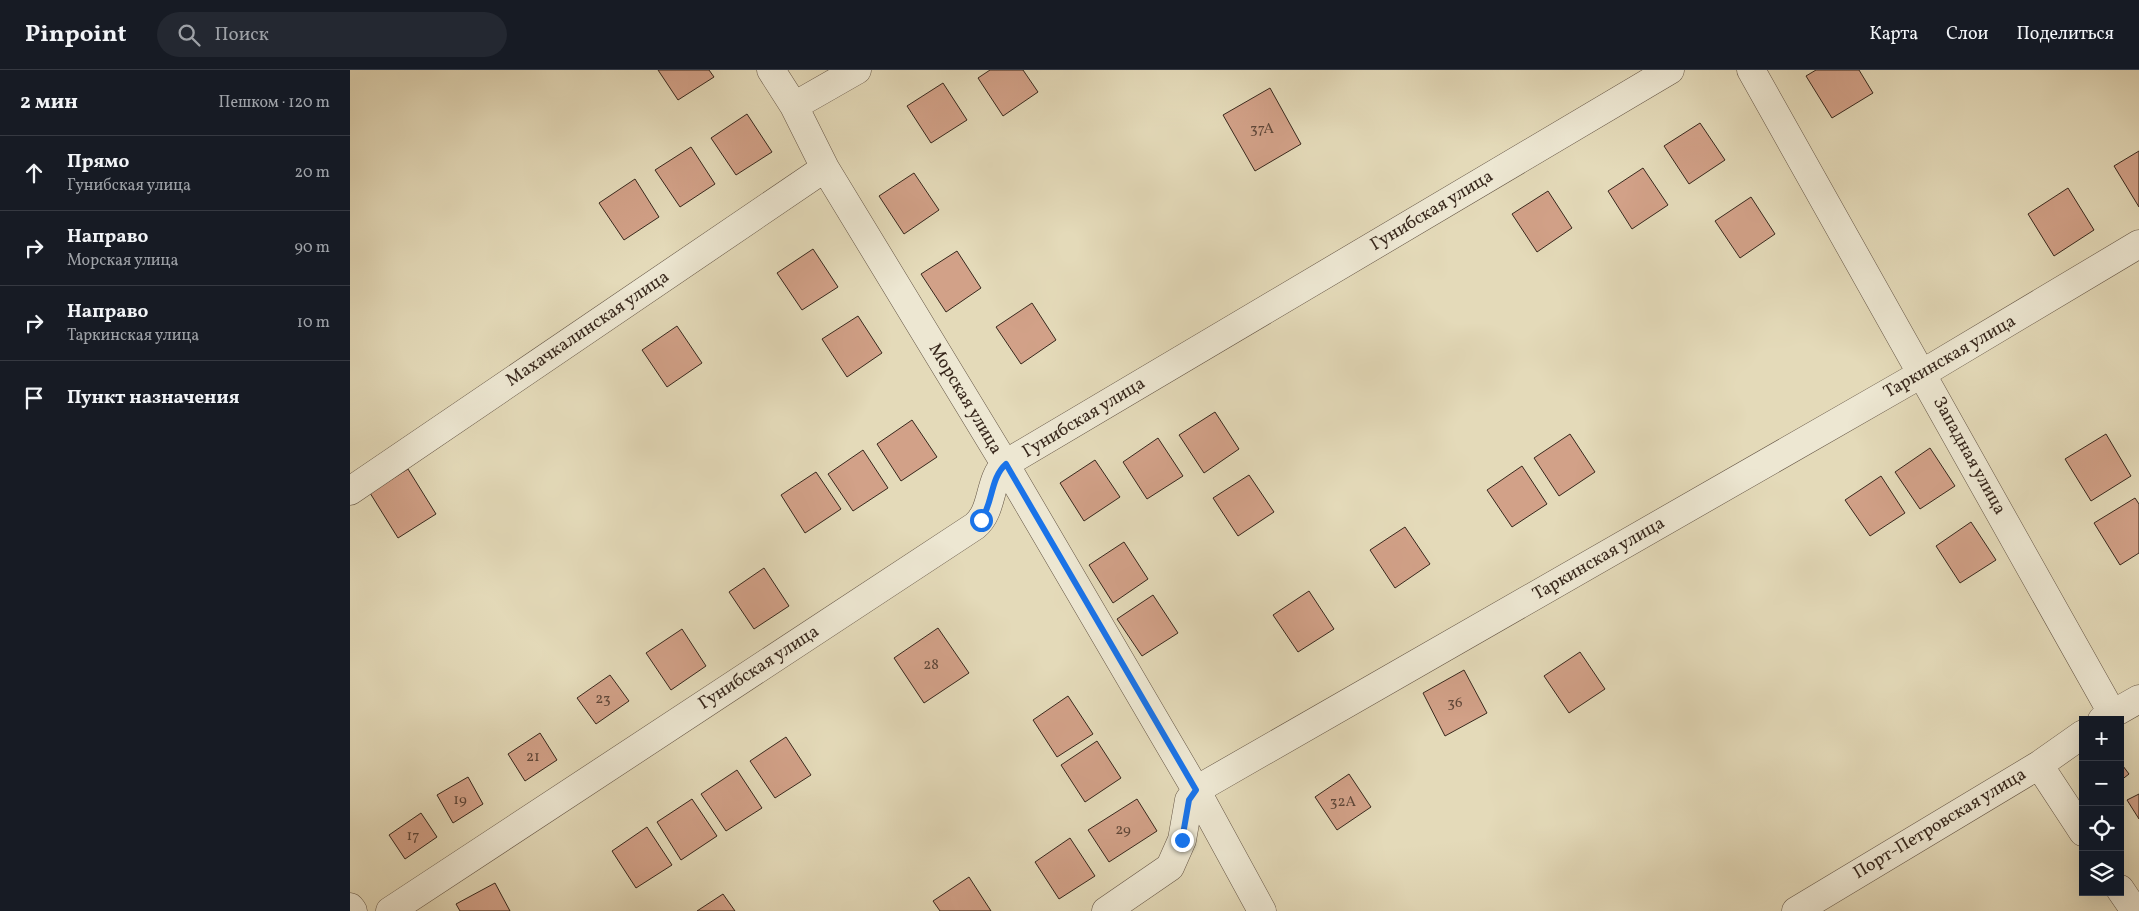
<!DOCTYPE html>
<html lang="ru">
<head>
<meta charset="utf-8">
<style>
  body { margin:0; font-family:Vollkorn,serif; background:#242831; color:#f1f3f6 }
  .controls { position:absolute; right:15px; bottom:15px; display:grid; overflow:hidden; border-radius:0px; box-shadow:0 5px 20px #0002 }
  .controls button { width:45px; height:45px; display:grid; place-items:center; padding:0; border:0; border-bottom:1px solid #363941; background:#171b24; color:#f1f3f6; font:25px sans-serif }
  .stop { position:absolute; width:15px; height:15px; margin:-11px; border:4px solid #1a73e8; border-radius:50%; background:#fff }
  .stop.end { background:#1a73e8; border-color:#fff; box-shadow:0 1px 5px #0008 }
  .list { margin:0; padding:0; list-style:none }
  h2 { display:flex; justify-content:space-between; align-items:center; height:65px; margin:0; padding:0 20px; font-size:21px }
  h2 small { font-size:16px; font-weight:400; color:#9ea1a6 }
  .list li { display:grid; grid-template-columns:32px 1fr auto; gap:15px; align-items:center; box-sizing:border-box; height:75px; padding:0 20px; border-top:1px solid #363941 }
  .list b { display:block; font-size:19px; white-space:nowrap }
  .list p { margin:0; font-size:16px; white-space:nowrap; color:#9ea1a6 }
  .list em { font-size:16px; font-style:normal; color:#9ea1a6 }
  .icon { flex:none; width:28px; height:28px; fill:none; stroke:currentColor; stroke-width:2; stroke-linecap:round; stroke-linejoin:round }
  .map { position:relative; flex:none; width:1789px; height:841px; overflow:hidden }
  header { display:flex; align-items:center; gap:30px; box-sizing:border-box; height:70px; padding:0 25px; background:#171b24; border-bottom:1px solid #363941 }
  header strong { font-size:24px }
  nav { display:flex; gap:28px; margin-inline-start:auto; font-size:18px }
  .search { width:350px; height:45px; background:#242831; display:flex; align-items:center; gap:12px; box-sizing:border-box; padding:0 18px; border-radius:28px; color:#9ea1a6; font-size:19px }
  main { display:flex }
  aside { flex:1; background:#171b24 }
  .map>svg:first-child { display:block }
  .building { fill:#d2a188; stroke:#38281d }
  .lines { fill:none; stroke-linecap:round; stroke-linejoin:round }
  .minor-casing { stroke:#635444; stroke-width:29 }
  .minor { stroke:#ede7d2; stroke-width:28 }
  .route { stroke:#1a73e8; stroke-width:6 }
  .labels { text-anchor:middle; dominant-baseline:central; stroke-width:4.5; stroke-linejoin:round; paint-order:stroke }
  .number-label { font-size:15px; fill:#5e4638 }
  .street-label { font-size:18px; fill:#38281d; stroke:#ede7d2 }
</style>
</head>
<body>
<header>
<strong>Pinpoint</strong>
<div class="search"><svg class="icon" aria-label="search" viewBox="0 0 24 24"><circle cx="10" cy="10" r="6"/><path d="M15 15l6 6"/></svg>Поиск</div>
<nav><a>Карта</a><a>Слои</a><a>Поделиться</a></nav>
</header>
<main>
<aside>
<h2>2 мин<small>Пешком · 120 m</small></h2>
<ul class="list">
<li><svg class="icon" aria-label="ahead" viewBox="0 0 24 24"><path d="M12 20V5M6 11l6-6 6 6"/></svg><div><b>Прямо</b><p>Гунибская улица</p></div><em>20 m</em></li>
<li><svg class="icon" aria-label="right" viewBox="0 0 24 24"><path d="M7 20v-9h11M14 6l5 5-5 5"/></svg><div><b>Направо</b><p>Морская улица</p></div><em>90 m</em></li>
<li><svg class="icon" aria-label="right" viewBox="0 0 24 24"><path d="M7 20v-9h11M14 6l5 5-5 5"/></svg><div><b>Направо</b><p>Таркинская улица</p></div><em>10 m</em></li>
<li><svg class="icon" aria-label="arrive" viewBox="0 0 24 24"><path d="M6 21V4h12l-3 4 3 4H6"/></svg><div><b>Пункт назначения</b></div></li>
</ul>
</aside>
<div class="map">
<svg width="1789" height="841" viewBox="0 0 1789 841">
  <rect width="100%" height="100%" fill="#e4dab9"/>
  <filter id="stains"><feTurbulence type="fractalNoise" baseFrequency=".004" numOctaves="4"/><feColorMatrix values="0 0 0 0 .2 0 0 0 0 .09 0 0 0 0 .02 0 0 0 .5 -.17"/></filter>
  <radialGradient id="worn" r=".72"><stop offset=".6" stop-color="#630" stop-opacity="0"/><stop offset="1" stop-color="#630" stop-opacity=".3"/></radialGradient>
  <path class="building" d="M 308,0 L 359,0 L 364,7 L 328,30 Z
    M 640,0 L 673,0 L 688,22 L 653,46 L 628,8 Z
    M 1466,0 L 1509,0 L 1523,23 L 1482,48 L 1456,6 Z
    M 593,13 L 617,50 L 581,73 L 557,36 Z
    M 920,18 L 951,74 L 905,101 L 873,45 Z
    M 397,44 L 422,82 L 386,105 L 361,68 Z
    M 1350,53 L 1375,90 L 1339,114 L 1314,76 Z
    M 341,77 L 365,114 L 330,137 L 305,100 Z
    M 1789,81 L 1789,137 L 1764,96 Z
    M 1293,98 L 1318,135 L 1282,159 L 1258,121 Z
    M 564,103 L 589,140 L 554,164 L 529,126 Z
    M 285,109 L 309,147 L 274,170 L 249,133 Z
    M 1718,118 L 1744,160 L 1704,186 L 1678,144 Z
    M 1198,121 L 1222,158 L 1187,182 L 1162,144 Z
    M 1401,127 L 1425,164 L 1390,188 L 1365,151 Z
    M 463,179 L 488,217 L 452,240 L 427,203 Z
    M 607,181 L 631,218 L 596,242 L 571,204 Z
    M 682,233 L 706,270 L 671,294 L 646,257 Z
    M 508,246 L 532,283 L 497,307 L 472,269 Z
    M 327,256 L 352,293 L 317,317 L 292,280 Z
    M 865,342 L 889,379 L 854,403 L 829,365 Z
    M 562,350 L 587,387 L 551,411 L 527,374 Z
    M 1220,364 L 1245,402 L 1209,426 L 1184,388 Z
    M 1756,364 L 1781,406 L 1741,431 L 1715,389 Z
    M 808,368 L 833,406 L 797,429 L 773,392 Z
    M 1580,378 L 1605,416 L 1570,439 L 1545,402 Z
    M 513,380 L 538,418 L 503,441 L 478,404 Z
    M 745,390 L 770,427 L 734,451 L 710,413 Z
    M 1172,396 L 1197,434 L 1162,457 L 1137,420 Z
    M 58,399 L 86,444 L 48,468 L 20,423 Z
    M 466,402 L 491,439 L 455,463 L 431,425 Z
    M 899,405 L 924,442 L 888,466 L 863,428 Z
    M 1531,406 L 1555,443 L 1520,466 L 1495,430 Z
    M 1785,428 L 1789,434 L 1789,483 L 1770,495 L 1744,453 Z
    M 1621,452 L 1646,490 L 1610,513 L 1586,476 Z
    M 1055,457 L 1080,494 L 1045,518 L 1020,480 Z
    M 774,472 L 798,509 L 763,533 L 739,495 Z
    M 414,498 L 439,536 L 404,559 L 379,522 Z
    M 959,521 L 984,559 L 948,582 L 923,545 Z
    M 803,525 L 828,563 L 792,586 L 767,549 Z
    M 588,558 L 619,603 L 574,633 L 544,588 Z
    M 332,559 L 356,596 L 321,620 L 296,583 Z
    M 1230,582 L 1255,619 L 1219,643 L 1194,606 Z
    M 1114,600 L 1137,643 L 1095,666 L 1073,623 Z
    M 260,605 L 279,631 L 246,654 L 227,628 Z
    M 718,626 L 743,664 L 707,687 L 683,650 Z
    M 190,663 L 207,690 L 175,711 L 158,684 Z
    M 436,667 L 461,705 L 425,728 L 400,691 Z
    M 747,671 L 771,708 L 735,732 L 711,695 Z
    M 1770,692 L 1779,704 L 1770,711 Z
    M 387,700 L 412,738 L 376,761 L 351,724 Z
    M 999,704 L 1021,737 L 987,760 L 965,727 Z
    M 118,707 L 133,734 L 103,753 L 87,725 Z
    M 1789,724 L 1789,749 L 1777,730 Z
    M 342,729 L 367,766 L 331,790 L 307,752 Z
    M 787,729 L 807,761 L 759,792 L 738,760 Z
    M 71,743 L 87,767 L 55,789 L 39,765 Z
    M 297,757 L 322,795 L 286,818 L 262,781 Z
    M 720,768 L 745,806 L 709,829 L 685,792 Z
    M 619,807 L 641,841 L 590,841 L 583,831 Z
    M 145,813 L 160,841 L 110,841 L 106,834 Z
    M 373,824 L 385,841 L 347,841 Z"/>
  <g class="lines">
    <g class="minor-casing">
      <path id="minor" d="M 421,0 L 444,36 L 475,98 L 655,394 L 846,720 L 912,841
        M 1401,0 L 1762,643
        M 444,36 L 507,0
        M 0,421 L 475,98
        M 1752,650 L 1789,629
        M 1689,695 L 1733,762
        M 1770,819 L 1785,841
        M 0,837 L 3,841
        M 40,841 L 625,456 C 644,440 638,411 655,394 L 1320,0
        M 756,841 L 820,797 L 832,770 L 839,730 L 846,720 L 1573,303 L 1789,174
        M 1446,841 L 1689,695 L 1733,664"/>
    </g>
    <use href="#minor" class="minor"/>
  </g>
  <g class="lines">
    <path class="route" d="M 631,450 C 643,434 640,408 656,394 L 846,720 L 839,730 L 832,770"/>
  </g>
  <g class="labels">
    <g class="number-label">
      <text x="912" y="59">37А</text>
      <text x="581" y="595">28</text>
      <text x="253" y="629">23</text>
      <text x="1105" y="633">36</text>
      <text x="183" y="687">21</text>
      <text x="110" y="730">19</text>
      <text x="993" y="732">32А</text>
      <text x="773" y="760">29</text>
      <text x="63" y="766">17</text>
    </g>
    <g class="street-label">
      <text transform="translate(1082 141) rotate(-31)">Гунибская улица</text>
      <text transform="translate(238 259) rotate(-34)">Махачкалинская улица</text>
      <text transform="translate(1600 287) rotate(-30)">Таркинская улица</text>
      <text transform="translate(615 329) rotate(59)">Морская улица</text>
      <text transform="translate(734 348) rotate(-31)">Гунибская улица</text>
      <text transform="translate(1619 386) rotate(61)">Западная улица</text>
      <text transform="translate(1249 489) rotate(-30)">Таркинская улица</text>
      <text transform="translate(409 598) rotate(-33)">Гунибская улица</text>
      <text transform="translate(1590 754) rotate(-31)">Порт-Петровская улица</text>
    </g>
  </g>
  <rect width="100%" height="100%" filter="url(#stains)"/>
  <rect width="100%" height="100%" fill="url(#worn)"/>
</svg>
<div class="controls">
<button>+</button>
<button>−</button>
<button><svg class="icon" aria-label="locate" viewBox="0 0 24 24"><circle cx="12" cy="12" r="6"/><path d="M12 2v4M12 18v4M2 12h4M18 12h4"/></svg></button>
<button><svg class="icon" aria-label="layers" viewBox="0 0 24 24"><path d="M12 4l9 5-9 5-9-5zM3 14l9 5 9-5"/></svg></button>
</div>
<div class="stop" style="left:631px;top:450px"></div>
<div class="stop end" style="left:832px;top:770px"></div>
</div>
</main>
</body>
</html>
